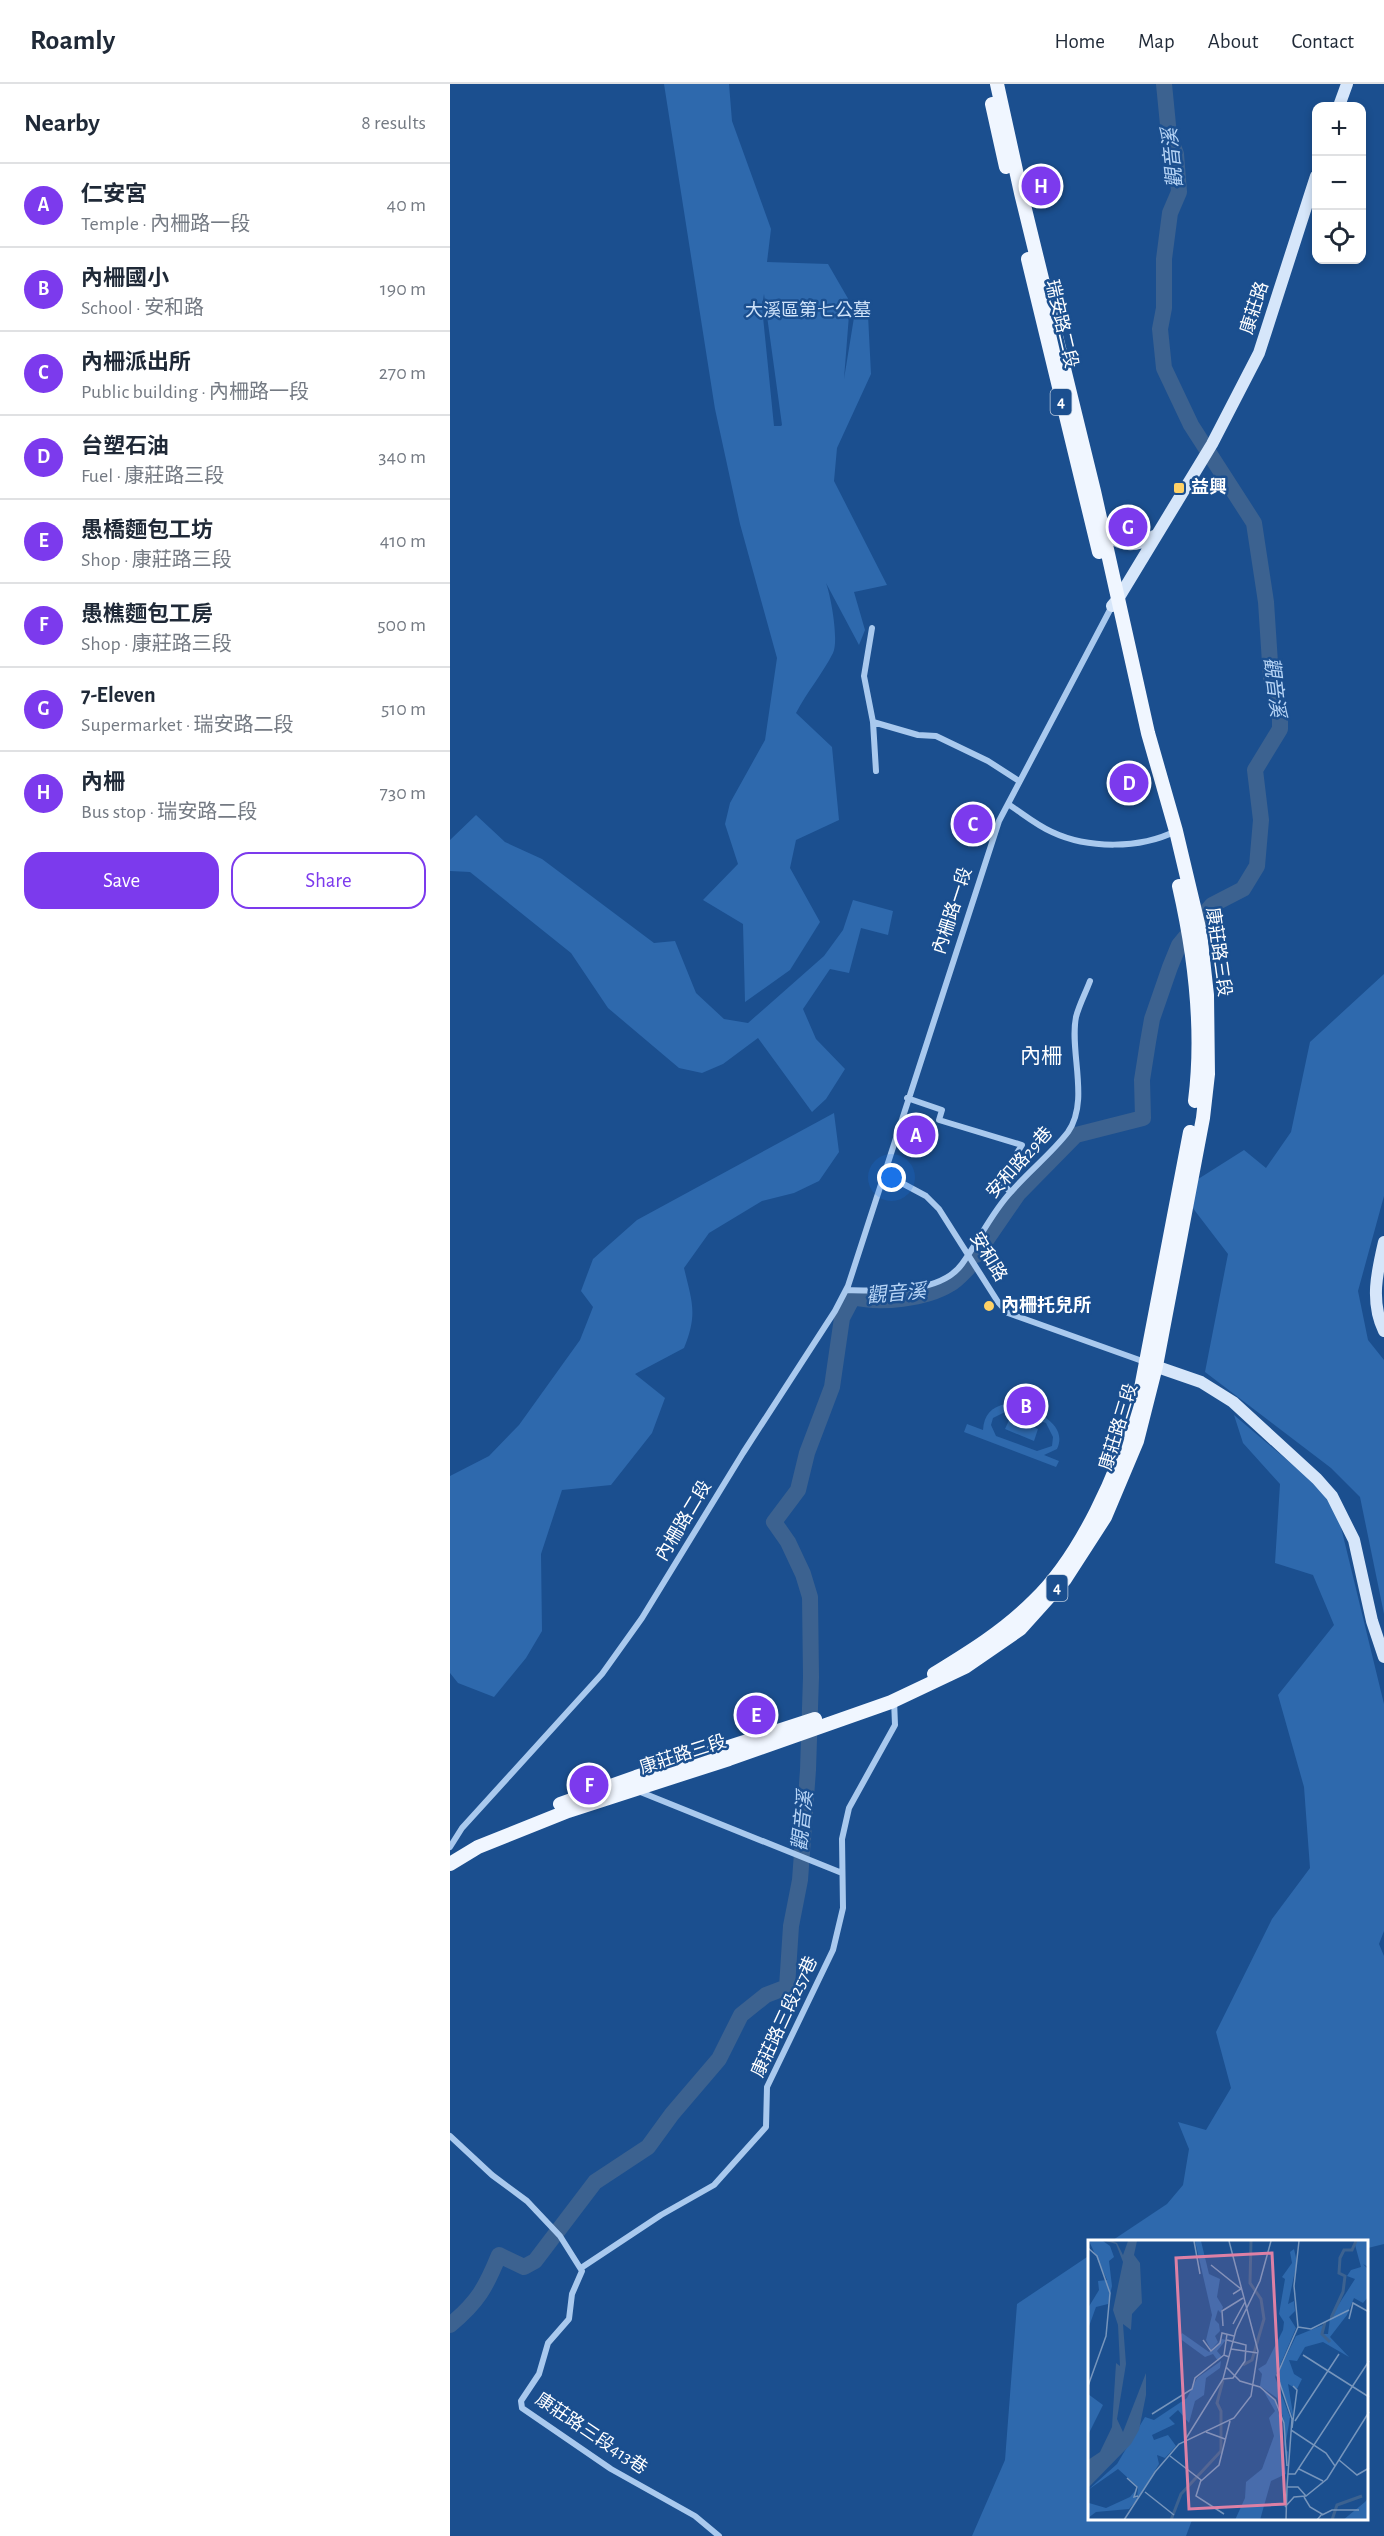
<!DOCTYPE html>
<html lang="en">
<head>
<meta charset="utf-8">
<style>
  body { margin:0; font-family:"Alegreya Sans","Noto Sans TC",sans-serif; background:#f6f6f7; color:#1f2937 }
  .controls { position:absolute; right:18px; top:18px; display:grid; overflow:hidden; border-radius:12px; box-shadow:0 3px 9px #0003 }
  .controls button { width:54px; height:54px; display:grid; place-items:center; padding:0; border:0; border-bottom:2px solid #e0e1e3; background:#fff; color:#1f2937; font:30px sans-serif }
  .you { position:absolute; left:442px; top:1094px; width:21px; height:21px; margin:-15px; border:4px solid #fff; border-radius:50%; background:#1a73e8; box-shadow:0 0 0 9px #1a73e833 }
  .badge { display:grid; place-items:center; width:39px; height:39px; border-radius:50%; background:#7c3aed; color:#fff; font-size:20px; font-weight:700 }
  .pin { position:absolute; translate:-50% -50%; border:3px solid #fff; box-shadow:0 2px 6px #0006 }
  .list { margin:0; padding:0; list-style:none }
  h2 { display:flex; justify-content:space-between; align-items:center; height:78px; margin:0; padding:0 24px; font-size:26px }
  h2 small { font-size:20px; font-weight:400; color:#747a83 }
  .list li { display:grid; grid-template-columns:39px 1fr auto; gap:18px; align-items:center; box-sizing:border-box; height:84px; padding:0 24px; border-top:2px solid #e0e1e3 }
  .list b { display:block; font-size:22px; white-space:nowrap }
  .list p { margin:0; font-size:20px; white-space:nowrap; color:#747a83 }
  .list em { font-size:20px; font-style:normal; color:#747a83 }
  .actions { display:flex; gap:12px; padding:18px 24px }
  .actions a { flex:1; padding:14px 0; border:2px solid #7c3aed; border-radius:18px; text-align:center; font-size:21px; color:#7c3aed }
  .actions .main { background:#7c3aed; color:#fff }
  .icon { flex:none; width:33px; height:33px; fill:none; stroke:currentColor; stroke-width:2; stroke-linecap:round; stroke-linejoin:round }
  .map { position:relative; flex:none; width:934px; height:2452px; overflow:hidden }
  header { display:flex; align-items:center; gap:36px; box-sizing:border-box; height:84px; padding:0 30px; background:#fff; border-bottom:2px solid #e0e1e3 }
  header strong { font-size:28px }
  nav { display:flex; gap:33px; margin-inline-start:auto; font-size:21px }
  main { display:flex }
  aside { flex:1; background:#fff }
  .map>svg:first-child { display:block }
  .green { fill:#2e69ad; fill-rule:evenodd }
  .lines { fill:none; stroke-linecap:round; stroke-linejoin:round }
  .river { stroke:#3c6290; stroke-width:16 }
  .street { stroke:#a9c9ee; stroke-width:6 }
  .secondary { stroke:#d6e6fa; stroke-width:12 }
  .primary { stroke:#f0f6ff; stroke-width:14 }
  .poi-dot { fill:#ffd166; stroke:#1b4f8f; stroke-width:2 }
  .labels { text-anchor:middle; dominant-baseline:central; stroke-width:5; stroke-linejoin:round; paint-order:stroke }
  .shield { fill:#1b4f8f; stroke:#bbcadd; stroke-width:1.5 }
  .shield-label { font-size:16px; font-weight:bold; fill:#fff }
  .street-label { font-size:18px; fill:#fff; stroke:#1b4f8f }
  .park-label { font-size:18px; fill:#cfe3fa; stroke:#1b4f8f }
  .poi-label { font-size:18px; font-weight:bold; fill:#fff; stroke:#1b4f8f; text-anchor:start }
  .water-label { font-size:20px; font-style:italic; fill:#b5d3f5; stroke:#1b4f8f }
  .quarter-label { font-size:21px; fill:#fff; stroke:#1b4f8f }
  .inset-river { fill:none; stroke:#3c6290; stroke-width:3 }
  .inset-road { fill:none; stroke:#7695bc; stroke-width:1.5 }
  .view { fill:#dd80a5; fill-opacity:0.15; stroke:#dd80a5; stroke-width:3 }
  .inset-edge { fill:none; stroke:#fff; stroke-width:3 }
</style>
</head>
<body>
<header>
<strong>Roamly</strong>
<nav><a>Home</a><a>Map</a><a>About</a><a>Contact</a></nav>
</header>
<main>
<aside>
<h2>Nearby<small>8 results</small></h2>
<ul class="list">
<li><span class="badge">A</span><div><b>仁安宮</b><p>Temple · 內柵路一段</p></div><em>40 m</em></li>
<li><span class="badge">B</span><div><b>內柵國小</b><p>School · 安和路</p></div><em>190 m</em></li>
<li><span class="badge">C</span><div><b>內柵派出所</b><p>Public building · 內柵路一段</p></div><em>270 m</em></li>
<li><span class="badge">D</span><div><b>台塑石油</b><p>Fuel · 康莊路三段</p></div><em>340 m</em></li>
<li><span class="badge">E</span><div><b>愚橋麵包工坊</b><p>Shop · 康莊路三段</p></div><em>410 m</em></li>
<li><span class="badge">F</span><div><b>愚樵麵包工房</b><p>Shop · 康莊路三段</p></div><em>500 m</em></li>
<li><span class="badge">G</span><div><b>7-Eleven</b><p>Supermarket · 瑞安路二段</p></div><em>510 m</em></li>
<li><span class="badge">H</span><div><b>內柵</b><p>Bus stop · 瑞安路二段</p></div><em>730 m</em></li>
</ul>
<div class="actions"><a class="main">Save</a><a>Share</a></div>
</aside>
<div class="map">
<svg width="934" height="2452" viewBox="0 0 934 2452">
  <rect width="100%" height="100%" fill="#1b4f8f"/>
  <path class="green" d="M 214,0 L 279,0 L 282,37 L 321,145 L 317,178 L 378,180 L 400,218 L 394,295 L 407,215 L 418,231 L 421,290 L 387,364 L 384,397 L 437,501 L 404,508 L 415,546 L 409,561 L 376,499 C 381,512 389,557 383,569 C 373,589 357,608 346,629 L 382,663 L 389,736 L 346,756 L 340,784 L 370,838 L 340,886 L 295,918 L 293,840 L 253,816 L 288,780 L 275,740 L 280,719 L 315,656 L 327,574 L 290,440 L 265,325 ZM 314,210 L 332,341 L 331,342 L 324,342 L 312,223 Z
    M 26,731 L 55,758 L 92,775 L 204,859 L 225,857 L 246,909 L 274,935 L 298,939 L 374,872 L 393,846 L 403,816 L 443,827 L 438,851 L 411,844 L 399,889 L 380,885 L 353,925 L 366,955 L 395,985 L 376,1015 L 362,1028 L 308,954 L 273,980 L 252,989 L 229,984 L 158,924 L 121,869 L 20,788 L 0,787 L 0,756 Z
    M 934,890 L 934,1112 L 908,1207 L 918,1256 L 934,1276 L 934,1530 L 910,1413 L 881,1384 L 755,1288 L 778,1170 L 742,1123 L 745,1097 L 794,1066 L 816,1084 L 841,1048 L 860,958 Z
    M 384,1029 L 389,1068 L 369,1097 L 344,1109 L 312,1117 L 259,1149 L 234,1184 C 242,1218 248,1230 234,1264 L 185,1290 L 215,1314 L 202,1349 L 161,1401 L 112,1406 L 91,1470 L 92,1547 L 76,1574 L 44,1613 L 8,1599 L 0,1589 L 0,1392 L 39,1372 L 69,1341 L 130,1256 L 143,1223 L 131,1207 L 143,1175 L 187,1136 Z
    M 556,1320 C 577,1322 620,1337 607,1365 L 594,1371 L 609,1377 L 606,1383 L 514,1348 L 517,1340 L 533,1346 C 534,1331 541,1323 556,1320 ZM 559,1326 L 596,1339 L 603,1353 L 602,1362 L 587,1367 L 546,1352 L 541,1341 L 543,1334 Z
    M 784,1331 L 869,1403 L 889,1435 L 934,1620 L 934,1847 L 929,1860 L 934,1872 L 934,2160 L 918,2164 L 918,2158 L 660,2158 L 717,2120 L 733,2101 L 739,2065 L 728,2038 L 756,2046 L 781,2004 L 766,1948 L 822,1835 L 860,1784 L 854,1703 L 828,1611 L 884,1541 L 863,1491 L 825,1479 L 830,1400 L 793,1359 Z
    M 560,1334 L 588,1345 L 584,1357 L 555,1345 Z
    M 640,2171 L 640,2436 L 742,2436 L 736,2452 L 522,2452 L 555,2376 L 567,2220 Z"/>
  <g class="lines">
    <path class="river" d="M 526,1171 L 568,1110 L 626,1051 L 693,1034 L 692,996 L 698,958 L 702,935 L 720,883 L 729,861 L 762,821 L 793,805 L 807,782 L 811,736 L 805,686 L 830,645 L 830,623 L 821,594 L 816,518 L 804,439 L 741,341 L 714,284 L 710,245 L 714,224 L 714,175 L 720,129 L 729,108 L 726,70 L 719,51 L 714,0
      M 0,2241 C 28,2218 36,2203 49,2171 L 74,2183 L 85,2177 L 145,2098 L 198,2063 L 222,2030 L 269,1975 L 291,1931 L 316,1911 L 337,1903 L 341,1842 L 350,1796 L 358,1686 L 361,1593 L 360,1513 L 353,1490 L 338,1458 L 324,1438 L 348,1406 L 357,1369 L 382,1303 L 392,1234 L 403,1213 C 430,1220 476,1215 500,1200 C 507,1196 513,1189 518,1184"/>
    <path class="street" d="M 422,544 L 414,592 L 423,638 L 426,687
      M 423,638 L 468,651 L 486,652 L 538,677 L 569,697
      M 558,720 C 572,729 586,741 602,748 C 638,765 690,765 726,747
      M 457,1014 L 492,1026 L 489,1036 L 572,1061 L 550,1096 L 560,1108
      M 433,1089 L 476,1112 L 489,1125 L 548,1218 L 558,1229 L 695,1278
      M 396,1206 C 429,1207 490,1211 512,1180 C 529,1157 541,1129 561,1108 C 579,1087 601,1070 618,1048 C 640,1017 619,967 626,933 C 629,921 636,908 640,897
      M 188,1707 L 392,1789
      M 0,1763 L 12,1744 L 152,1590 L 192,1534 L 293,1369 L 385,1227 L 398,1202 L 549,737 L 662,522
      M 0,2052 L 42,2091 L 77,2117 L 110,2152 L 132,2187 L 122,2210 L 119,2235 L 98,2259 L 89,2290 L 71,2317 L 72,2324 L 161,2385 L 245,2432 L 269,2452
      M 131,2184 L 211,2131 L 264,2101 L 316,2043 L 317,2003 L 383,1866 L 393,1824 L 392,1755 L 399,1724 L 445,1641 L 444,1616"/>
    <path class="secondary" d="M 889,22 L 897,0
      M 653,443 C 665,463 684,465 704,452
      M 662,522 L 668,515 L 762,360 L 809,269 L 866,92
      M 934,1158 C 927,1188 920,1218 934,1247
      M 699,1280 L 751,1298 L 783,1318 L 867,1395 L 882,1412 L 904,1456 L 922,1537 L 934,1573"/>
    <path class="primary" d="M 542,20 L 556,83
      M 578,175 L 649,468
      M 729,802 C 745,872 754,946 745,1017
      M 484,1590 C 520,1568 554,1547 584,1517 C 632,1471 668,1388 687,1325 L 740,1048
      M 110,1720 L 186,1693 L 365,1635
      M 0,1780 L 28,1763 L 118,1727 L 279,1675 L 441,1618 L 515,1583 L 570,1545 L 615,1495 L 655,1433 L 687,1357 L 706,1282 L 753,1034 L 758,990 L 757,911 L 750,848 L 726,747 L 698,649 L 644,407 L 571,109 L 547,0"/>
  </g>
  <g class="poi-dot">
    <rect x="723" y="398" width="12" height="12" rx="3"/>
    <circle cx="539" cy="1222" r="6"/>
  </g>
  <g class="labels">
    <g class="shield">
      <rect x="600.5" y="305" width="21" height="26" rx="4.5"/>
      <rect x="596.5" y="1491" width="21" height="26" rx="4.5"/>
    </g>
    <g class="shield-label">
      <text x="611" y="318">4</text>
      <text x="607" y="1504">4</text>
    </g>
    <g class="street-label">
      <text transform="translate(805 224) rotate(-72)">康莊路</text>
      <text transform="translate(611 240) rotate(77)">瑞安路二段</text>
      <text transform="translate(503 827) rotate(-72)">內柵路一段</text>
      <text transform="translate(768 868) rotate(82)">康莊路三段</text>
      <text transform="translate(570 1079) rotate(-48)">安和路29巷</text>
      <text transform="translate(538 1173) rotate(59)">安和路</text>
      <text transform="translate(669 1343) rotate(-73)">康莊路三段</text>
      <text transform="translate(234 1437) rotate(-59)">內柵路二段</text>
      <text transform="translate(233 1671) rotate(-18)">康莊路三段</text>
      <text transform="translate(335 1933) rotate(-65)">康莊路三段257巷</text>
      <text transform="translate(141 2350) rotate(34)">康莊路三段413巷</text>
    </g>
    <g class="park-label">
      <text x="358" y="227">大溪區第七公墓</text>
    </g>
    <g class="poi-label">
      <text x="741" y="404">益興</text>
      <text x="551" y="1222">內柵托兒所</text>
    </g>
    <g class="water-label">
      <text transform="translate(723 74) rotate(-96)">觀音溪</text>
      <text transform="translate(824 603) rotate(83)">觀音溪</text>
      <text transform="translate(446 1210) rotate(-5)">觀音溪</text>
      <text transform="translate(353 1737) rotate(-84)">觀音溪</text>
    </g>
    <g class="quarter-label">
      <text x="591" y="972">內柵</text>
    </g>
  </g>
  <g transform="translate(638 2156)">
    <rect width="280" height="280" fill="#1b4f8f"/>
    <path d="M 1,1 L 15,1 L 22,6 L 26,17 L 21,21 L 24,46 L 20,64 L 8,67 L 0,89 L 0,68 L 11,50 L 10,41 L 19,40 ZM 107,1 L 113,1 L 121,34 L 132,39 L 129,57 L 135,67 L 133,73 L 130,70 L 127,80 L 131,84 L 132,91 L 127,96 L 130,102 L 123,110 L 118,100 L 124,75 ZM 266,1 L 280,1 L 280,27 L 275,24 L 280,29 L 280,57 L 275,63 L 266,58 L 259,75 L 242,97 L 261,117 L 235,102 L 217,107 L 209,121 L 201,120 L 206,134 L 214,139 L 209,149 L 200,144 L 206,180 L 190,139 L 191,131 L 208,96 L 235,85 L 235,94 L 240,94 L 242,78 L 267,39 L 259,36 L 263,30 L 273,27 ZM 206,9 L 209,22 L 200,64 L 206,61 L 207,71 L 201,77 L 208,88 L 187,137 L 202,177 L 197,208 L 200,212 L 199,223 L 196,204 L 197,184 L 189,158 L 172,146 L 174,134 L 170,129 L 178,124 L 195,90 L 196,82 L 191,74 L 197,39 L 194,37 L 204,23 L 202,12 ZM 94,93 L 121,112 L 134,99 L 138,100 L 129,111 L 134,117 L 130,121 L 125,114 L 117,117 L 91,98 ZM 133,121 L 132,128 L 118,138 L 116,155 L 107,161 L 101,183 L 90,170 L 81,178 L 87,184 L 64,195 L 66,200 L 80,195 L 88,206 L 77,218 L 69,215 L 71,224 L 49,260 L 41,269 L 8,272 L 0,278 L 1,263 L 18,268 L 42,257 L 47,251 L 46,257 L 49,258 L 50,247 L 30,229 L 0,250 L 29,224 L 57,177 L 66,180 L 99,158 L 109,138 ZM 175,150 L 187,160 L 192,179 L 198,234 L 183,241 L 172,280 L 147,280 L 157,258 L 158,242 L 174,229 L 186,196 L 181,178 L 187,171 ZM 0,154 L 15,165 L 0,195 ZM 280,258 L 280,280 L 255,280 L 277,262 Z" fill="#2e69ad"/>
    <path d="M 18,1 L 25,1 L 29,3 L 35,15 L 40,1 L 49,1 L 46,15 L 52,23 L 54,63 L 44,74 L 43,90 L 35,84 L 38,124 L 29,179 L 35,192 L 58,133 L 58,155 L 51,190 L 43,204 L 0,248 L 0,220 L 12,212 L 24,187 L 28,123 L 32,126 L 30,85 L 25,70 L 35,22 L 28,4 Z" fill="#3c6290"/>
    <path class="inset-river" d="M 243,78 L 255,52 L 257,36 L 251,33 L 252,18 L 256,10 L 264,10 L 268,1M 237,82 L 234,94 L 242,102M 155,125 L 164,120 L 176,79 L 173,59 L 162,43 L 163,1M 83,280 L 93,254 L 133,211 L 133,171 L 129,163 L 135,140M 244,280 L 249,265 L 274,256"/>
    <path class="inset-road" d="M 106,1 L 112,34M 0,8 L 9,16 L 22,53 L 18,96 L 0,146M 123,25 L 153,49 L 145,54M 261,79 L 265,63 L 281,72M 145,84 L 157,62M 135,86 L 134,71 L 155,58M 210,87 L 223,89 L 261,70M 115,100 L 123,111 L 132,103 L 134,93 L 146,96M 143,109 L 170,113M 136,115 L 139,94M 215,115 L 281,157M 138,127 L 152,141 L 172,147 L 187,160 L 196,183 L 199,226M 135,139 L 145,138 L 157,121 L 158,105 L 139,100M 64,174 L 104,149 L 107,138 L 136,115 L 141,117M 207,181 L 251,114M 204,188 L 209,150 L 205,146M 203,190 L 238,213 L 247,226M 118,192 L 137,199M 97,200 L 135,139 L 148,90 L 172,41 L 183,1M 82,216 L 113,240 L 108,256 L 136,274M 251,220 L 269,235 L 281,228M 211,229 L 235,241M 200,234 L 207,234 L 281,121M 39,238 L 49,247 L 46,257 L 50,256M 113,241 L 131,225 L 142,181M 199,247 L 204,179 L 189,135 L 210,87 L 206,46 L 211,1M 57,252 L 86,275M 216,257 L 222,267 L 234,274 L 229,280M 197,267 L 206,257 L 218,256 L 239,239 L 281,172M 234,275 L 244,270 L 271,270M 36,280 L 67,232 L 91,204 L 146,178 L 163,156 L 170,111 L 141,1M 198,280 L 199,247 L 210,247 L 218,256"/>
    <path class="view" d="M 184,13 L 197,264 L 101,269 L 88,18 Z"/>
    <rect width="280" height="280" class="inset-edge"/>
  </g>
</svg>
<div class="controls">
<button>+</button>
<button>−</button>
<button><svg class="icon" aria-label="locate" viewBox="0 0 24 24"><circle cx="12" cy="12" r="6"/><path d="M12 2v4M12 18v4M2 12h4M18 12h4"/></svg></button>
</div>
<div class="you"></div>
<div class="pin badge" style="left:466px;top:1051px">A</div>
<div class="pin badge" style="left:576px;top:1322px">B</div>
<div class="pin badge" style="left:523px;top:740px">C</div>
<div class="pin badge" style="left:679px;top:699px">D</div>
<div class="pin badge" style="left:306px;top:1631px">E</div>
<div class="pin badge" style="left:139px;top:1701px">F</div>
<div class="pin badge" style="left:678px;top:443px">G</div>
<div class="pin badge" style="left:591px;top:102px">H</div>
</div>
</main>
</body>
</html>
